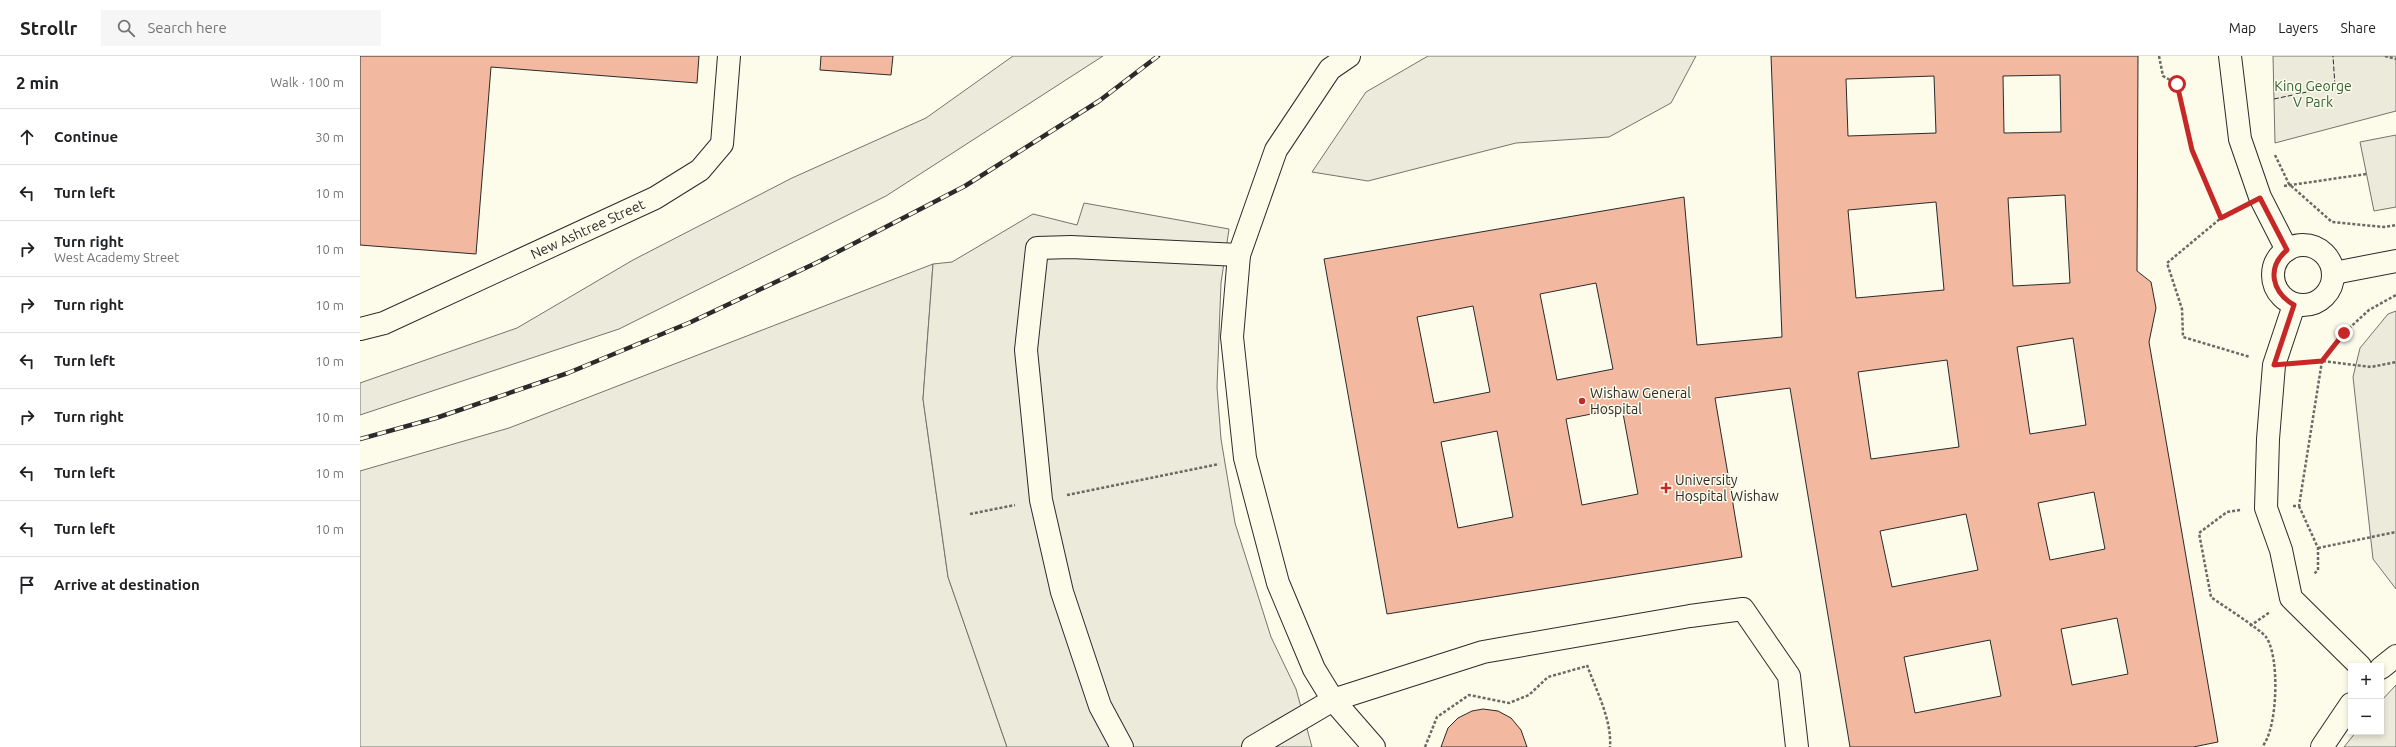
<!DOCTYPE html>
<html lang="en">
<head>
<meta charset="utf-8">
<style>
  body { margin:0; font-family:Ubuntu,sans-serif; background:#f6f6f6; color:#202124 }
  .controls { position:absolute; right:12px; bottom:12px; display:grid; overflow:hidden; border-radius:0px; box-shadow:0 2px 6px #0003 }
  .controls button { width:36px; height:36px; display:grid; place-items:center; padding:0; border:0; border-bottom:1px solid #e0e0e0; background:#fff; color:#202124; font:20px sans-serif }
  .stop { position:absolute; width:12px; height:12px; margin:-9px; border:3px solid #c62828; border-radius:50%; background:#fff }
  .stop.end { background:#c62828; border-color:#fff; box-shadow:0 1px 4px #0008 }
  .list { margin:0; padding:0; list-style:none }
  h2 { display:flex; justify-content:space-between; align-items:center; height:52px; margin:0; padding:0 16px; font-size:17px }
  h2 small { font-size:13px; font-weight:400; color:#757577 }
  .list li { display:grid; grid-template-columns:26px 1fr auto; gap:12px; align-items:center; box-sizing:border-box; height:56px; padding:0 16px; border-top:1px solid #e0e0e0 }
  .list b { display:block; font-size:15px; white-space:nowrap }
  .list p { margin:0; font-size:13px; white-space:nowrap; color:#757577 }
  .list em { font-size:13px; font-style:normal; color:#757577 }
  .icon { flex:none; width:22px; height:22px; fill:none; stroke:currentColor; stroke-width:2; stroke-linecap:round; stroke-linejoin:round }
  .map { position:relative; flex:none; width:2036px; height:691px; overflow:hidden }
  header { display:flex; align-items:center; gap:24px; box-sizing:border-box; height:56px; padding:0 20px; background:#fff; border-bottom:1px solid #e0e0e0 }
  header strong { font-size:19px }
  nav { display:flex; gap:22px; margin-inline-start:auto; font-size:14px }
  .search { width:280px; height:36px; background:#f6f6f6; display:flex; align-items:center; gap:10px; box-sizing:border-box; padding:0 14px; border-radius:0px; color:#757577; font-size:15px }
  main { display:flex }
  aside { flex:1; background:#fff }
  .map>svg:first-child { display:block }
  .green { fill:#ecebdb; stroke:#74746e }
  .parking { fill:#eceadb; stroke:#74746e }
  .building { fill:#f2b8a0; stroke:#2b2b2b; fill-rule:evenodd }
  .lines { fill:none; stroke-linecap:round; stroke-linejoin:round }
  .minor-casing { stroke:#2b2b2b; stroke-width:24 }
  .path { stroke:#6a6964; stroke-width:2.5; stroke-dasharray:3 2; stroke-linecap:butt }
  .minor { stroke:#fdfbea; stroke-width:22 }
  .rail-casing { stroke:#2b2b2b; stroke-width:4.5 }
  .rail { stroke:#fdfbea; stroke-width:3; stroke-dasharray:9; stroke-linecap:butt }
  .fence { stroke:#2b2b2b; stroke-width:1; stroke-dasharray:5 2; stroke-linecap:butt }
  .route { stroke:#c62828; stroke-width:5 }
  .poi-dot { fill:#c62828; stroke:#fdfbea; stroke-width:1.5 }
  .labels { text-anchor:middle; dominant-baseline:central; stroke-width:3; stroke-linejoin:round; paint-order:stroke }
  .park-label { font-size:14px; fill:#34623c; stroke:#fdfbea }
  .street-label { font-size:14px; fill:#2b2b2b; stroke:#fdfbea }
  .poi-label { font-size:14px; fill:#2b2b2b; stroke:#fdfbea; text-anchor:start }
</style>
</head>
<body>
<header>
<strong>Strollr</strong>
<div class="search"><svg class="icon" aria-label="search" viewBox="0 0 24 24"><circle cx="10" cy="10" r="6"/><path d="M15 15l6 6"/></svg>Search here</div>
<nav><a>Map</a><a>Layers</a><a>Share</a></nav>
</header>
<main>
<aside>
<h2>2 min<small>Walk · 100 m</small></h2>
<ul class="list">
<li><svg class="icon" aria-label="ahead" viewBox="0 0 24 24"><path d="M12 20V5M6 11l6-6 6 6"/></svg><div><b>Continue</b></div><em>30 m</em></li>
<li><svg class="icon" aria-label="left" viewBox="0 0 24 24"><path d="M17 20v-9H6M10 6l-5 5 5 5"/></svg><div><b>Turn left</b></div><em>10 m</em></li>
<li><svg class="icon" aria-label="right" viewBox="0 0 24 24"><path d="M7 20v-9h11M14 6l5 5-5 5"/></svg><div><b>Turn right</b><p>West Academy Street</p></div><em>10 m</em></li>
<li><svg class="icon" aria-label="right" viewBox="0 0 24 24"><path d="M7 20v-9h11M14 6l5 5-5 5"/></svg><div><b>Turn right</b></div><em>10 m</em></li>
<li><svg class="icon" aria-label="left" viewBox="0 0 24 24"><path d="M17 20v-9H6M10 6l-5 5 5 5"/></svg><div><b>Turn left</b></div><em>10 m</em></li>
<li><svg class="icon" aria-label="right" viewBox="0 0 24 24"><path d="M7 20v-9h11M14 6l5 5-5 5"/></svg><div><b>Turn right</b></div><em>10 m</em></li>
<li><svg class="icon" aria-label="left" viewBox="0 0 24 24"><path d="M17 20v-9H6M10 6l-5 5 5 5"/></svg><div><b>Turn left</b></div><em>10 m</em></li>
<li><svg class="icon" aria-label="left" viewBox="0 0 24 24"><path d="M17 20v-9H6M10 6l-5 5 5 5"/></svg><div><b>Turn left</b></div><em>10 m</em></li>
<li><svg class="icon" aria-label="arrive" viewBox="0 0 24 24"><path d="M6 21V4h12l-3 4 3 4H6"/></svg><div><b>Arrive at destination</b></div></li>
</ul>
</aside>
<div class="map">
<svg width="2036" height="691" viewBox="0 0 2036 691">
  <rect width="100%" height="100%" fill="#fdfbea"/>
  <path class="green" d="M 653,0 L 743,0 L 526,140 L 259,273 L 0,359 L 0,327 L 157,272 L 273,204 L 432,122 L 566,62 Z
    M 1913,0 L 2036,0 L 2036,55 L 1915,87 Z
    M 573,208 L 563,343 L 588,521 L 647,691 L 0,691 L 0,415 L 149,372 Z
    M 2036,629 L 2036,691 L 1984,691 L 1996,676 L 2021,676 L 2021,645 Z"/>
  <path class="parking" d="M 1068,0 L 1336,0 L 1311,47 L 1249,81 L 1156,87 L 1008,125 L 952,116 L 1006,36 Z
    M 2036,79 L 2036,151 L 2014,155 L 2000,86 Z
    M 724,147 L 869,173 L 861,227 L 857,331 L 861,383 L 875,467 L 911,581 L 936,633 L 952,691 L 647,691 L 588,521 L 563,343 L 573,208 L 592,206 L 673,158 L 717,169 Z
    M 2036,255 L 2036,533 L 2013,503 L 1993,321 L 2000,292 L 2028,258 Z"/>
  <path class="building" d="M 0,0 L 339,0 L 337,27 L 131,11 L 116,198 L 0,189 Z
    M 461,0 L 533,0 L 531,19 L 460,14 Z
    M 1411,0 L 1778,0 L 1777,215 L 1791,226 L 1796,252 L 1789,286 L 1858,686 L 1833,691 L 1490,691 L 1430,332 L 1355,342 L 1382,501 L 1027,558 L 964,203 L 1324,141 L 1337,289 L 1422,281 ZM 1700,19 L 1701,76 L 1644,77 L 1643,20 ZM 1574,20 L 1576,77 L 1488,80 L 1486,23 ZM 1705,139 L 1710,227 L 1653,230 L 1648,142 ZM 1576,146 L 1584,234 L 1496,242 L 1488,154 ZM 1236,227 L 1253,313 L 1197,324 L 1180,238 ZM 1113,250 L 1130,336 L 1074,347 L 1057,261 ZM 1713,282 L 1726,369 L 1670,378 L 1657,291 ZM 1587,304 L 1599,391 L 1511,403 L 1498,316 ZM 1262,352 L 1278,438 L 1222,449 L 1206,363 ZM 1137,375 L 1153,461 L 1098,472 L 1081,386 ZM 1734,436 L 1745,493 L 1690,504 L 1678,447 ZM 1606,458 L 1618,514 L 1532,531 L 1520,475 ZM 1757,562 L 1768,618 L 1712,629 L 1701,573 ZM 1630,584 L 1641,640 L 1555,657 L 1544,601 Z
    M 1123,653 L 1138,655 L 1151,662 L 1161,674 L 1167,691 L 1081,691 L 1088,672 L 1098,662 L 1112,655 Z"/>
  <g class="lines">
    <g class="minor-casing">
      <g id="minor">
        <path d="M 989,0 L 970,13 L 916,94 L 879,199 L 872,281 L 885,402 L 918,527 L 954,613 L 973,644 L 1014,691"/>
        <path d="M 1870,0 L 1880,83 L 1900,141 L 1927,194"/>
        <circle cx="1943" cy="219" r="30"/>
        <path d="M 1974,217 L 2036,205"/>
        <path d="M 1934,249 L 1914,309 L 1908,383 L 1906,452 L 1921,494 L 1931,542 L 2000,610"/>
        <path id="s1" d="M 0,273 L 24,267 L 295,142 L 340,114 L 362,88 L 369,0"/>
        <path d="M 2021,612 L 2036,600"/>
        <path d="M 762,691 L 740,650 L 702,536 L 681,444 L 666,294 L 677,192 L 711,191 L 879,199"/>
        <path d="M 893,691 L 973,644 L 1123,596 L 1330,560 L 1383,553 L 1429,620 L 1437,691"/>
        <path d="M 1962,691 L 1991,648"/>
      </g>
    </g>
    <path class="path" d="M 1799,0 L 1803,20 L 1817,28 L 1832,94 L 1861,162
      M 2025,0 L 2036,3
      M 1915,99 L 1929,128 L 1972,166 L 2024,171 L 2036,169
      M 1924,130 L 2006,118
      M 1877,154 L 1861,162 L 1807,207 L 1822,253 L 1823,281 L 1890,301
      M 1943,306 L 1962,305 L 2011,311 L 2036,306
      M 707,439 L 859,408
      M 1933,450 L 1939,450 L 1962,305 L 1984,277 L 2009,254 L 2036,239
      M 1939,450 L 1958,492 L 1958,514 L 1954,518
      M 1880,454 L 1867,456 L 1839,477 L 1851,541 C 1863,550 1899,572 1906,581 C 1920,600 1918,673 1902,691
      M 610,458 L 655,449
      M 1958,492 L 2036,476
      M 1890,570 L 1910,556
      M 1227,609 C 1236,634 1252,664 1250,691
      M 1065,691 L 1077,661 L 1109,639 L 1149,647 L 1169,639 L 1188,621 L 1227,610"/>
    <use href="#minor" class="minor"/>
    <g class="rail-casing">
      <path id="rail" d="M 0,383 L 76,362 L 208,317 L 331,266 L 458,206 L 605,130 L 739,45 L 798,0"/>
    </g>
    <use href="#rail" class="rail"/>
    <path class="fence" d="M 1914,43 L 1975,30 L 1973,0"/>
  </g>
  <g class="lines">
    <path class="route" d="M 1817,28 L 1832,94 L 1861,162 L 1900,142 L 1927,194 C 1906,212 1912,236 1934,249 L 1914,309 L 1962,305 L 1984,277"/>
  </g>
  <g class="poi-dot">
    <circle cx="1222" cy="345" r="4"/>
    <path d="M1304 426h4v4h4v4h-4v4h-4v-4h-4v-4h4z"/>
  </g>
  <g class="labels">
    <g class="park-label">
      <text x="1953" y="30">King George<tspan x="1953" dy="16">V Park</tspan></text>
    </g>
    <g class="street-label">
      <text stroke="none"><textPath href="#s1" startOffset="249">New Ashtree Street</textPath></text>
    </g>
    <g class="poi-label">
      <text x="1230" y="337">Wishaw General<tspan x="1230" dy="16">Hospital</tspan></text>
      <text x="1315" y="424">University<tspan x="1315" dy="16">Hospital Wishaw</tspan></text>
    </g>
  </g>
</svg>
<div class="controls">
<button>+</button>
<button>−</button>
</div>
<div class="stop" style="left:1817px;top:28px"></div>
<div class="stop end" style="left:1984px;top:277px"></div>
</div>
</main>
</body>
</html>
